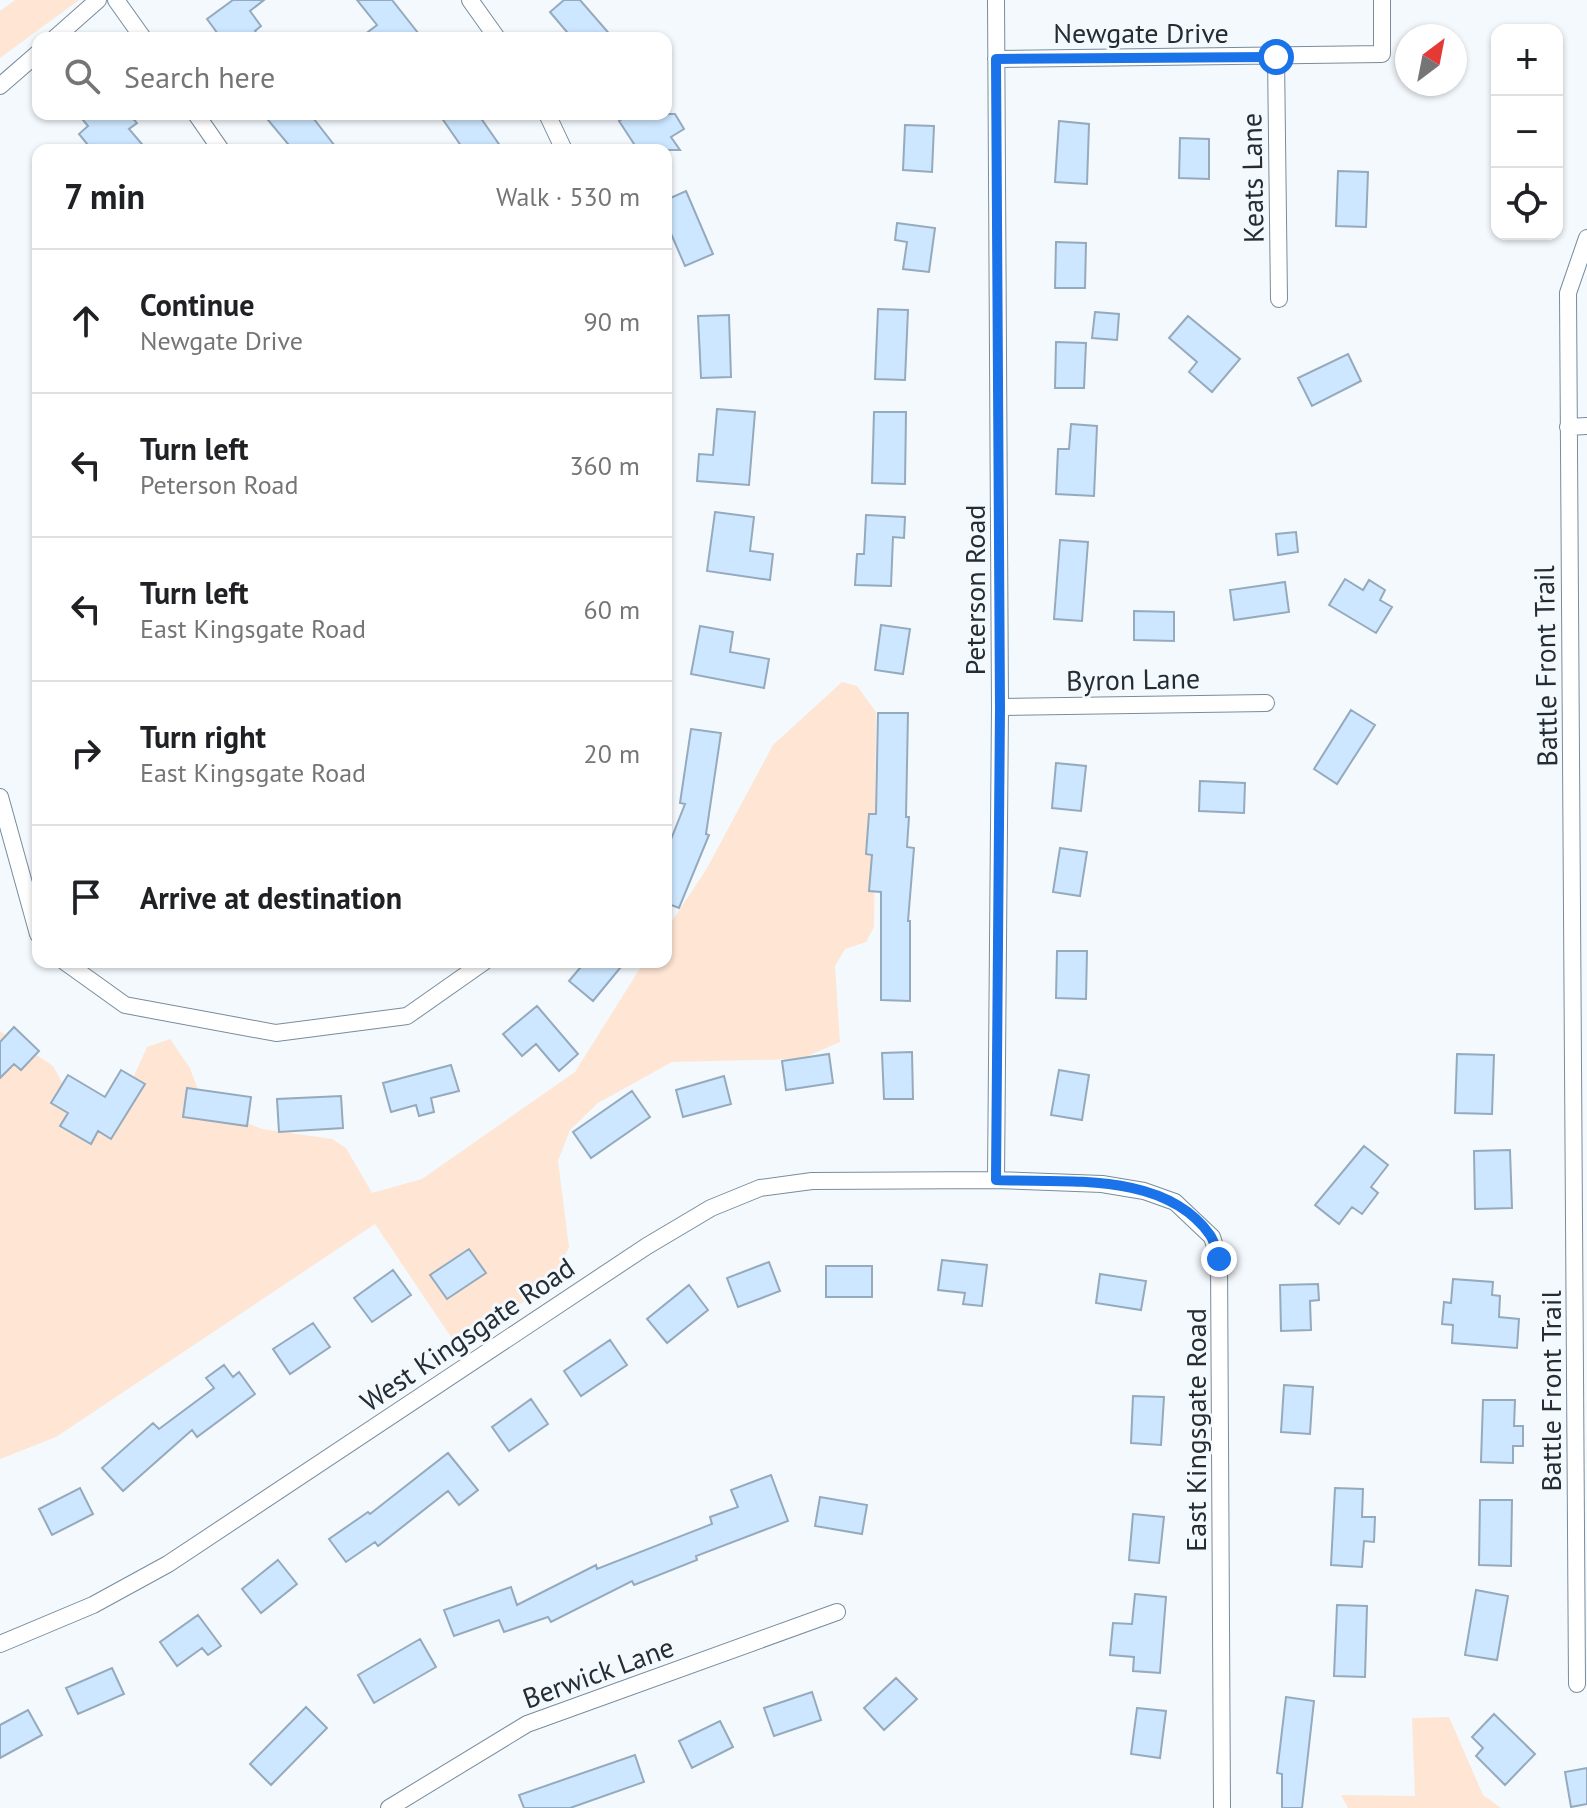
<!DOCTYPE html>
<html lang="en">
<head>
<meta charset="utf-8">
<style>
  body { margin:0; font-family:"PT Sans",sans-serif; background:#f2f2f2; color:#202124 }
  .controls { position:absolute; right:24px; top:24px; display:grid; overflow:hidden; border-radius:16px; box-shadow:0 2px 6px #0004 }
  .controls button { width:72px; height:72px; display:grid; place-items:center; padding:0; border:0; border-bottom:2px solid #e0e0e0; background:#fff; color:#202124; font:40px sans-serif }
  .compass { position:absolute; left:1395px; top:24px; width:72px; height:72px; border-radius:50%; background:#fff; box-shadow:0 2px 6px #0004; rotate:32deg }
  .stop { position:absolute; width:24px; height:24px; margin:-18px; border:6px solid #1a73e8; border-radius:50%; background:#fff }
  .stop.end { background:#1a73e8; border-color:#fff; box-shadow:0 2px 8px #0008 }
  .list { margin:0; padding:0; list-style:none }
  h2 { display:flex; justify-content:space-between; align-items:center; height:104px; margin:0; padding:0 32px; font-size:34px }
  h2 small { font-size:26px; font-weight:400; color:#757577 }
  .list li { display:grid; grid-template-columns:52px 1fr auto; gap:24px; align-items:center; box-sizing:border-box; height:144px; padding:0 32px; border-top:2px solid #e0e0e0 }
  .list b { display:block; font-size:30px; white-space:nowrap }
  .list p { margin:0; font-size:26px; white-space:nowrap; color:#757577 }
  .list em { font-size:26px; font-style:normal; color:#757577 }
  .icon { flex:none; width:44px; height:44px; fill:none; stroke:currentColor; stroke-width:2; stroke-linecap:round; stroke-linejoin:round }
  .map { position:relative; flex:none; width:1587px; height:1808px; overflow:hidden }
  .search { position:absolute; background:#fff; box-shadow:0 2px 6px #0004; left:32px; top:32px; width:640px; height:88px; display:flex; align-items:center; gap:20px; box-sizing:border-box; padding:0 28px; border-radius:16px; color:#757577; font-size:30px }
  .panel { position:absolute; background:#fff; box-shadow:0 2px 6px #0004; left:32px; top:144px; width:640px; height:824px; border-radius:16px }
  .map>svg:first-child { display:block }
  .green { fill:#fee5d4 }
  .building { fill:#cce7ff; stroke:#95aabc; stroke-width:2 }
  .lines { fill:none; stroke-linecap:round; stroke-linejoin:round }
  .street-casing { stroke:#788c9d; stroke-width:18 }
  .street { stroke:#fff; stroke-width:16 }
  .route { stroke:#1a73e8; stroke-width:10 }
  .labels { text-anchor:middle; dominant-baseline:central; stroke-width:6; stroke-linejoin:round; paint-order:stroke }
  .street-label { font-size:28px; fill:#252d34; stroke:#f4f9fd }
</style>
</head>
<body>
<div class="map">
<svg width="1587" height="1808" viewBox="0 0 1587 1808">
  <rect width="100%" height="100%" fill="#f4f9fd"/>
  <path class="green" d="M 15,0 L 79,0 L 0,58 L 0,11 Z
    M 842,682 L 857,686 L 876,712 L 874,927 L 866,942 L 845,949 L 835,966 L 840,1042 L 800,1059 L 672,1062 L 598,1103 L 570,1130 L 558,1161 L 569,1247 L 553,1279 L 495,1324 L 453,1340 L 375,1224 L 56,1437 L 0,1459 L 0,1031 L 53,1066 L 76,1108 L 121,1105 L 147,1047 L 170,1039 L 190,1068 L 204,1106 L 262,1129 L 332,1139 L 346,1148 L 372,1193 L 422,1179 L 575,1072 L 644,962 L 666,962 L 666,930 L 706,870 L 773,745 Z
    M 1449,1717 L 1483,1795 L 1501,1808 L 1348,1808 L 1341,1795 L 1415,1796 L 1412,1718 Z"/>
  <path class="building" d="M 233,0 L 264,0 L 250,11 L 261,26 L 255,31 L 260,38 L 221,38 L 207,19 Z
    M 357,0 L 392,0 L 422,38 L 360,38 L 377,25 Z
    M 564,0 L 580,0 L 613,38 L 572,38 L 550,12 Z
    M 78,114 L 129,114 L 137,123 L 129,129 L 147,150 L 92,150 L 79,134 L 88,126 Z
    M 263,114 L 310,114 L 338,150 L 293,150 Z
    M 439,114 L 478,114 L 503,150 L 464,150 Z
    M 629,114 L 675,114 L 684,129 L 671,137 L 680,150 L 638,150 L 619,121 Z
    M 1059,121 L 1089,124 L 1087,184 L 1055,182 Z
    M 905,125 L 934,126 L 932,172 L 903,170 Z
    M 1180,138 L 1209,139 L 1209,179 L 1179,178 Z
    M 1338,171 L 1368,172 L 1366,227 L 1336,226 Z
    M 686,191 L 713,254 L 685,266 L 666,222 L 666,200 Z
    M 897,223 L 935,228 L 929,272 L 903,269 L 907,242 L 895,240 Z
    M 1056,242 L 1086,243 L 1085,288 L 1055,288 Z
    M 878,309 L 908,310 L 905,380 L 875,379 Z
    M 1095,312 L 1119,314 L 1117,340 L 1092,338 Z
    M 729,315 L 731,377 L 701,378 L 698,316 Z
    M 1188,316 L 1240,359 L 1212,392 L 1189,372 L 1197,362 L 1169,338 Z
    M 1056,342 L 1086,343 L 1084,388 L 1055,388 Z
    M 1348,354 L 1361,381 L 1312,406 L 1298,378 Z
    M 717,409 L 755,412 L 749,485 L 697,481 L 699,454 L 713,455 Z
    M 874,412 L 906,412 L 905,484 L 872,483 Z
    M 1071,424 L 1097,426 L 1094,496 L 1056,494 L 1058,449 L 1069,449 Z
    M 715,512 L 754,517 L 750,551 L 773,554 L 770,580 L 707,571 Z
    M 866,515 L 905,517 L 904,538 L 893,537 L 891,586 L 855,585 L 857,554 L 864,554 Z
    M 1296,532 L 1298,552 L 1278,555 L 1276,534 Z
    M 1060,540 L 1088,542 L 1082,621 L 1054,619 Z
    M 1345,579 L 1363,590 L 1369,580 L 1385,590 L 1380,600 L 1392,607 L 1376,633 L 1329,605 Z
    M 1285,582 L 1289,612 L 1234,620 L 1230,590 Z
    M 1134,611 L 1174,612 L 1174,641 L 1134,640 Z
    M 881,625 L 910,629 L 903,674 L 875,670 Z
    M 700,626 L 733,632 L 730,652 L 769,659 L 764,688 L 691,674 Z
    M 1351,710 L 1375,725 L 1337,784 L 1314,769 Z
    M 878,713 L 908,713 L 906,817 L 909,817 L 907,847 L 914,848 L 908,921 L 910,921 L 910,1001 L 881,1000 L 881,892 L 869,891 L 872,855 L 866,854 L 869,814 L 876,814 Z
    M 691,729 L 721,733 L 706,834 L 709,835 L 679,908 L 666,903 L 666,852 L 685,804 L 680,803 Z
    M 1056,763 L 1086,766 L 1081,811 L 1052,808 Z
    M 1200,781 L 1245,783 L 1244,813 L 1199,811 Z
    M 1060,848 L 1087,852 L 1080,896 L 1053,892 Z
    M 1057,951 L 1087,951 L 1086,999 L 1056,998 Z
    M 585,962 L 625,962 L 593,1001 L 569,981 Z
    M 537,1006 L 578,1054 L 559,1071 L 536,1044 L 522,1056 L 503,1034 Z
    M 14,1027 L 39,1051 L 21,1070 L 14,1064 L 0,1078 L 0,1042 Z
    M 912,1052 L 913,1099 L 884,1099 L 882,1053 Z
    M 829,1054 L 833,1083 L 786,1090 L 782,1061 Z
    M 1457,1054 L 1494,1055 L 1492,1114 L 1455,1113 Z
    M 451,1065 L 459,1091 L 431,1098 L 434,1112 L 419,1116 L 416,1105 L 391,1112 L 383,1083 Z
    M 121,1070 L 145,1084 L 111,1139 L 98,1131 L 91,1144 L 60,1126 L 68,1113 L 51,1103 L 68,1075 L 105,1097 Z
    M 1059,1070 L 1089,1075 L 1082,1120 L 1051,1115 Z
    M 724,1076 L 731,1104 L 683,1117 L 676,1090 Z
    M 187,1088 L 251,1097 L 247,1126 L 183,1117 Z
    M 632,1091 L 650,1117 L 591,1158 L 573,1132 Z
    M 341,1096 L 343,1128 L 279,1132 L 277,1099 Z
    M 1364,1146 L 1388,1165 L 1371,1187 L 1378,1193 L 1362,1214 L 1352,1207 L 1339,1224 L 1315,1205 Z
    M 1510,1150 L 1512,1208 L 1475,1209 L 1474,1151 Z
    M 469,1249 L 486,1273 L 447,1299 L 430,1275 Z
    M 942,1260 L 987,1265 L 982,1306 L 963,1304 L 965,1293 L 938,1290 Z
    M 769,1262 L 780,1291 L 738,1307 L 727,1278 Z
    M 826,1266 L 872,1266 L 872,1297 L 826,1297 Z
    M 393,1270 L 411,1295 L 372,1322 L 354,1298 Z
    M 1100,1274 L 1146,1281 L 1141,1310 L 1096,1303 Z
    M 1453,1279 L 1493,1282 L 1492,1295 L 1500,1296 L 1499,1317 L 1519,1319 L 1517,1348 L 1452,1343 L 1453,1325 L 1442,1324 L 1444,1302 L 1451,1303 Z
    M 1318,1284 L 1319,1300 L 1310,1301 L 1311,1330 L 1281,1331 L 1280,1285 Z
    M 689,1285 L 708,1310 L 667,1343 L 647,1319 Z
    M 313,1323 L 330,1347 L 290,1374 L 273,1349 Z
    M 610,1340 L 627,1365 L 581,1396 L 564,1371 Z
    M 224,1365 L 233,1377 L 239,1372 L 255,1394 L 197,1437 L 192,1430 L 123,1491 L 102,1468 L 153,1423 L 159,1429 L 214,1388 L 206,1378 Z
    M 1284,1385 L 1313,1387 L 1310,1434 L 1281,1432 Z
    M 1133,1396 L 1164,1397 L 1161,1445 L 1131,1443 Z
    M 531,1399 L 548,1424 L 509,1451 L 492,1427 Z
    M 1483,1400 L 1515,1400 L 1514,1426 L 1523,1426 L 1523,1446 L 1513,1446 L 1513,1463 L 1481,1462 Z
    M 448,1453 L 478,1490 L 459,1505 L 448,1491 L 378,1546 L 375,1542 L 346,1562 L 329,1539 L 368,1512 L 370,1514 Z
    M 771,1475 L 788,1521 L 696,1556 L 697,1560 L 634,1585 L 632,1581 L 551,1622 L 548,1617 L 504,1632 L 499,1620 L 454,1636 L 444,1610 L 511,1587 L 517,1605 L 596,1565 L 597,1569 L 712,1524 L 710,1517 L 738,1507 L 731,1490 Z
    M 80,1488 L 93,1514 L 52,1535 L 39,1509 Z
    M 1335,1488 L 1363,1489 L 1362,1517 L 1375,1517 L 1374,1542 L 1364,1541 L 1362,1567 L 1331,1565 Z
    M 820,1497 L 867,1505 L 862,1534 L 815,1526 Z
    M 1480,1500 L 1512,1500 L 1511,1566 L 1479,1565 Z
    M 1133,1514 L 1164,1517 L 1159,1563 L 1129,1560 Z
    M 278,1560 L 297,1584 L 261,1613 L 242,1589 Z
    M 1476,1590 L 1508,1596 L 1497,1660 L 1465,1655 Z
    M 1135,1594 L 1166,1597 L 1160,1673 L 1133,1671 L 1134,1657 L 1110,1655 L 1113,1623 L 1132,1624 Z
    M 1337,1605 L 1367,1606 L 1365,1677 L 1334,1676 Z
    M 198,1615 L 221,1646 L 208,1655 L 202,1648 L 177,1666 L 160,1642 Z
    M 420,1639 L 436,1667 L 374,1703 L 358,1675 Z
    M 112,1668 L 124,1694 L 78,1714 L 66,1688 Z
    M 896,1678 L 917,1699 L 884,1730 L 864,1708 Z
    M 812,1692 L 821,1720 L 774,1736 L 764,1708 Z
    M 1286,1697 L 1314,1701 L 1302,1808 L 1282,1808 L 1282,1774 L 1277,1773 Z
    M 306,1707 L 327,1728 L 271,1785 L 250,1764 Z
    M 1137,1708 L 1166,1711 L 1160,1758 L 1131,1754 Z
    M 28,1710 L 42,1735 L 0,1758 L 0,1725 Z
    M 1494,1714 L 1535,1754 L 1505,1785 L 1476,1756 L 1483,1748 L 1472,1737 Z
    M 720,1721 L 733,1747 L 692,1768 L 679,1741 Z
    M 635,1755 L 644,1782 L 570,1808 L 524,1808 L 519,1795 Z
    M 1587,1768 L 1587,1804 L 1571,1807 L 1565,1772 Z"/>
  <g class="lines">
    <g class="street-casing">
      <path id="street" d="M 116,0 L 143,38
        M 470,0 L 497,38
        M 996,0 L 1000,707 L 996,1180
        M 55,38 L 98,0
        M 1276,57 L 1279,299
        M 996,59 L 1382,54 L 1382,0
        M 0,86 L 38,53
        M 196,114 L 221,150
        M 547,114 L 564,150
        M 1568,427 L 1587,426
        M 1000,707 L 1266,703
        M 0,797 L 38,934
        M 65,962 L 125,1005 L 276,1033 L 407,1016 L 484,962
        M 0,1644 L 93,1605 L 168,1564 L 647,1246 L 711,1208 L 760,1188 L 812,1181 L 996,1180 L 1102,1184 L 1144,1191 L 1175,1202 L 1212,1237 L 1219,1259 L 1222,1808
        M 1577,1684 L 1568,293 L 1587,238
        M 389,1808 L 527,1724 L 837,1612"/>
    </g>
    <use href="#street" class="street"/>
  </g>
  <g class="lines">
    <path class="route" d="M 1219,1259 C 1216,1252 1215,1242 1210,1235 C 1165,1171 1066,1183 996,1180 L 1000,707 L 996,59 L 1276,57"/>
  </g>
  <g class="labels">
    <g class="street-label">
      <text x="1141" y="32">Newgate Drive</text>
      <text transform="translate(1252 178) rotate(-91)">Keats Lane</text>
      <text transform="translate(974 590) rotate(-90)">Peterson Road</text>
      <text transform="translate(1545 666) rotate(-91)">Battle Front Trail</text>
      <text transform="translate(1133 679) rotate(-1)">Byron Lane</text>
      <text transform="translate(467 1334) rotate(-34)">West Kingsgate Road</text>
      <text transform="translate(1550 1391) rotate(-90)">Battle Front Trail</text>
      <text transform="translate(1195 1430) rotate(-90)">East Kingsgate Road</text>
      <text transform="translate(598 1672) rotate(-20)">Berwick Lane</text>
    </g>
  </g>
</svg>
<div class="controls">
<button>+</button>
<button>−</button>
<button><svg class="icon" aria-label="locate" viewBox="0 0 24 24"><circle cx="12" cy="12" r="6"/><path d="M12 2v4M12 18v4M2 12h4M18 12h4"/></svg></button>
</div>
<svg class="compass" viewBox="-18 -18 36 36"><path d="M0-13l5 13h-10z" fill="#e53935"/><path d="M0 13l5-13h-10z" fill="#757577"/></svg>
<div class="stop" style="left:1276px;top:57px"></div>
<div class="stop end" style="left:1219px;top:1259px"></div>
<div class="search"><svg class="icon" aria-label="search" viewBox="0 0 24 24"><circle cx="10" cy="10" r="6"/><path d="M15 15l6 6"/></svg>Search here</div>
<section class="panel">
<h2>7 min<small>Walk · 530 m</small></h2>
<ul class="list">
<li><svg class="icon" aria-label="ahead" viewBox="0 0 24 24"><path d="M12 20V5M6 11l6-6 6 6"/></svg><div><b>Continue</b><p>Newgate Drive</p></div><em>90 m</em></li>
<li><svg class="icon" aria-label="left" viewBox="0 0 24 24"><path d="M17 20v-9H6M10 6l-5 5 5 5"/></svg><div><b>Turn left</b><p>Peterson Road</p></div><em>360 m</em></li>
<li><svg class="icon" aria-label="left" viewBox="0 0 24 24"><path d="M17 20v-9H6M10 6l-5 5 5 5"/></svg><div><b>Turn left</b><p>East Kingsgate Road</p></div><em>60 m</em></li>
<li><svg class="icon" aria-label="right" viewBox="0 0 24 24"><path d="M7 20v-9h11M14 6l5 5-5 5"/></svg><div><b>Turn right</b><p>East Kingsgate Road</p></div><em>20 m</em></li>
<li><svg class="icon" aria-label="arrive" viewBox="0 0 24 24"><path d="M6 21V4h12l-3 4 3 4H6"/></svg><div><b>Arrive at destination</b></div></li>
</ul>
</section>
</div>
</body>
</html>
